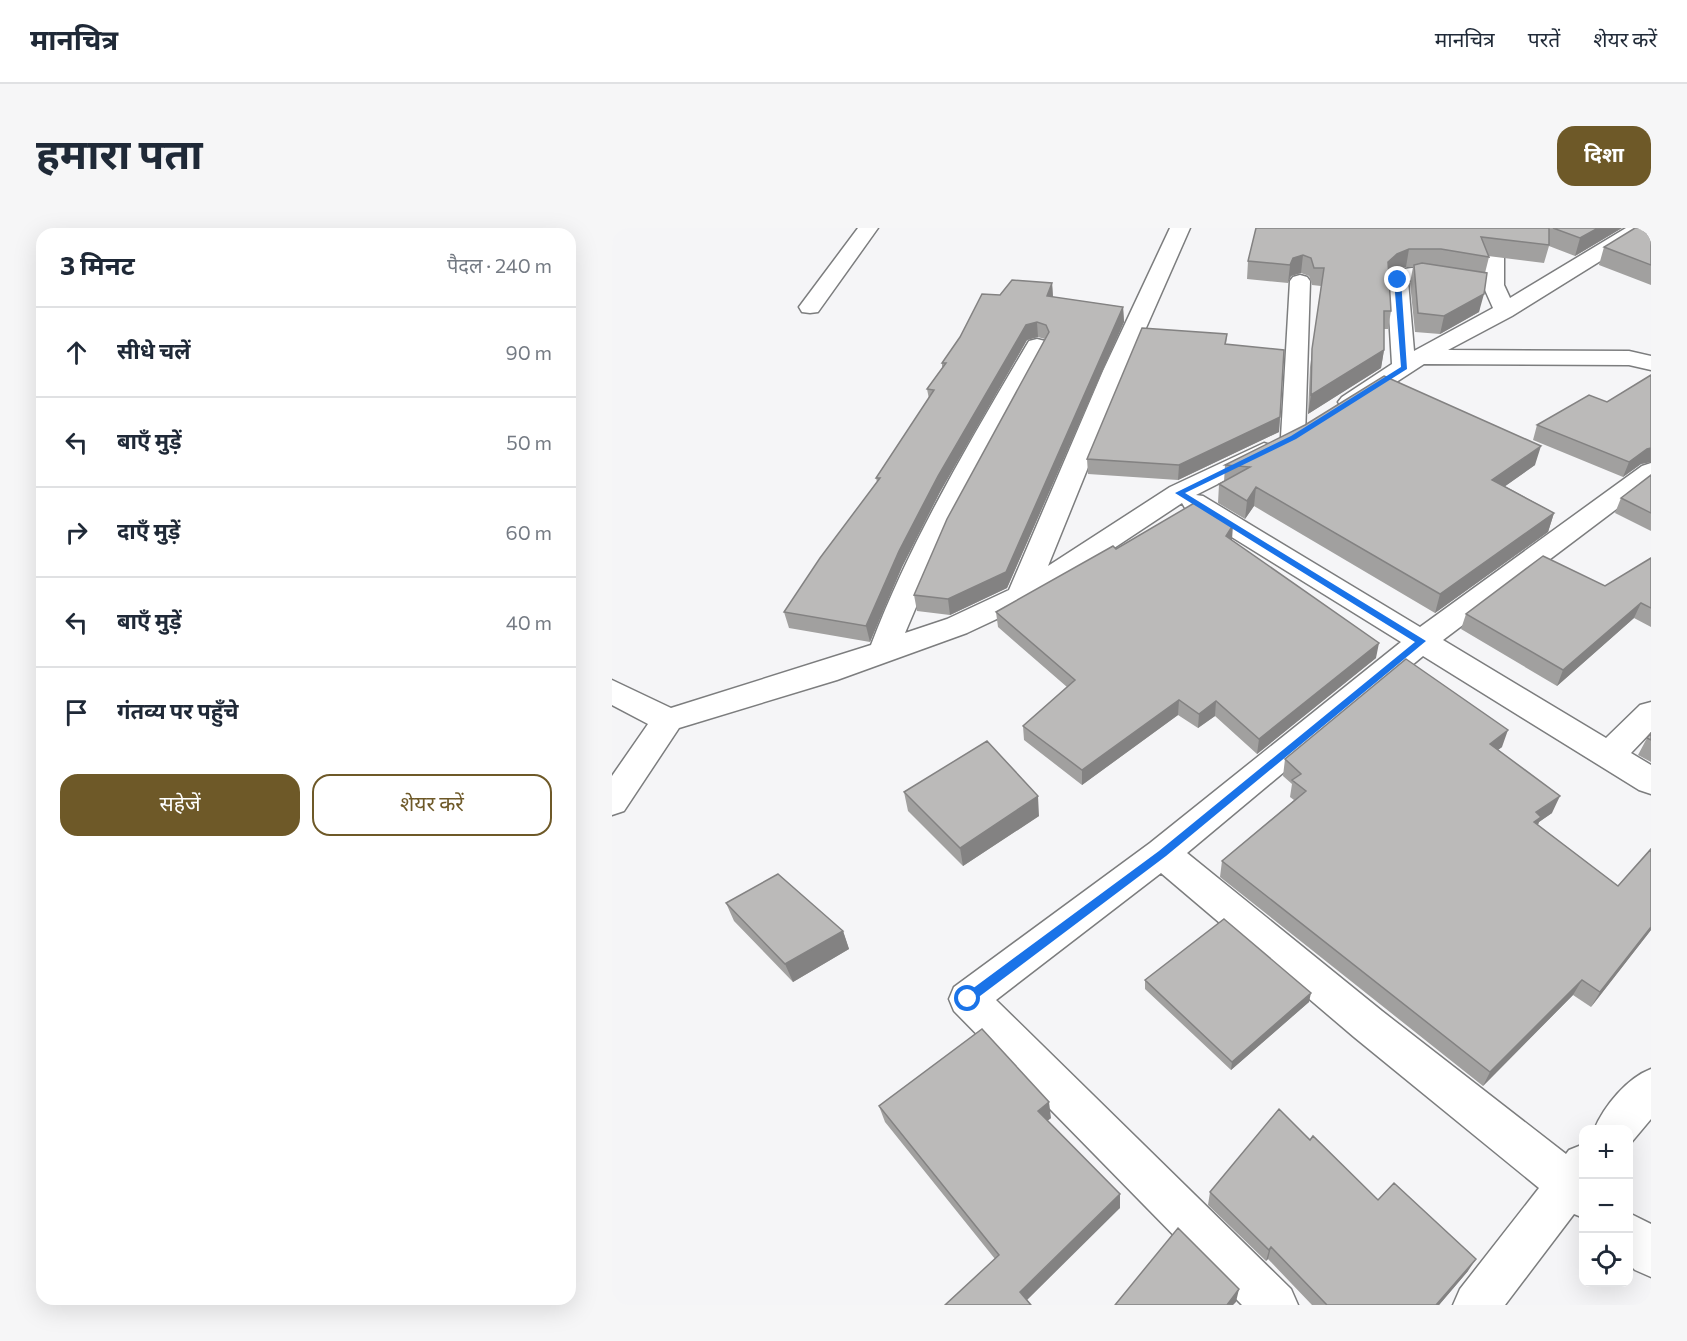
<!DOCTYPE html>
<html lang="hi">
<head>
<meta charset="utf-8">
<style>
  body { margin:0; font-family:Commissioner,"Noto Sans Devanagari",sans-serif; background:#f6f6f7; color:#1f2937 }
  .controls { position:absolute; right:18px; bottom:18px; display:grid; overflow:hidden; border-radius:12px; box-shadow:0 6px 24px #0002 }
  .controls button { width:54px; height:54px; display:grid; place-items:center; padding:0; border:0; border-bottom:2px solid #e0e1e3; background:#fff; color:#1f2937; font:30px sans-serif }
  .stop { position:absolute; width:18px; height:18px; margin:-14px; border:4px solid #1a73e8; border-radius:50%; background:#fff }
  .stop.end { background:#1a73e8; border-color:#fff; box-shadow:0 2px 6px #0008 }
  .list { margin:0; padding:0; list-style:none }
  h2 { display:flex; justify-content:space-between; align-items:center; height:78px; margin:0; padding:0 24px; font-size:26px }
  h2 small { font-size:20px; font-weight:400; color:#747a83 }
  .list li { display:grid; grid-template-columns:39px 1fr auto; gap:18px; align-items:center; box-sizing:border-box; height:90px; padding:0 24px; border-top:2px solid #e0e1e3 }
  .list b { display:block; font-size:22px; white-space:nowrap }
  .list em { font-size:20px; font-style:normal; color:#747a83 }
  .actions { display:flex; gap:12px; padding:18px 24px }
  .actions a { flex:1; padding:14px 0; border:2px solid #6e5928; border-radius:18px; text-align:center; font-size:21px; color:#6e5928 }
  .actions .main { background:#6e5928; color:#fff }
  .icon { flex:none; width:33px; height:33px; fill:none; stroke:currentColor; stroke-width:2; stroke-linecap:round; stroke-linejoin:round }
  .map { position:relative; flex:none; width:1039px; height:1077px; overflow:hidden; border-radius:18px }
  header { display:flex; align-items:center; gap:36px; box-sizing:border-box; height:84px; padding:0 30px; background:#fff; border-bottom:2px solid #e0e1e3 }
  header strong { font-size:28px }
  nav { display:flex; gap:33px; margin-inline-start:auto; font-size:21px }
  .intro { display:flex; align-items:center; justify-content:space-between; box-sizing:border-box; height:144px; padding:0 36px }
  h1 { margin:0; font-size:42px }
  .button { padding:15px 27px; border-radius:18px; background:#6e5928; color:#fff; font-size:21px; font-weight:700 }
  main { display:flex; gap:36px; padding:0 36px }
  aside { flex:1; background:#fff; border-radius:18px; box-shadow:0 6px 24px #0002 }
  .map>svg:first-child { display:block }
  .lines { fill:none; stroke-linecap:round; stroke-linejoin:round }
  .minor-casing { stroke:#7c7d7e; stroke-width:3 }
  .minor { fill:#fff; fill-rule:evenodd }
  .wall { fill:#a1a09f }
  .shaded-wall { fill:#838282 }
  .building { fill:#bbbab9; stroke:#838282; stroke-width:1.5 }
  .route { fill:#1a73e8 }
</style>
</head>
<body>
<header>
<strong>मानचित्र</strong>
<nav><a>मानचित्र</a><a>परतें</a><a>शेयर करें</a></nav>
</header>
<div class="intro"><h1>हमारा पता</h1><a class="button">दिशा</a></div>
<main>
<aside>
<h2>3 मिनट<small>पैदल · 240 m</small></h2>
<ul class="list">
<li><svg class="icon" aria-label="ahead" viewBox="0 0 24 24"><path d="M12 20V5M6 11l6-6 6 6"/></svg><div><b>सीधे चलें</b></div><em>90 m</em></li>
<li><svg class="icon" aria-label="left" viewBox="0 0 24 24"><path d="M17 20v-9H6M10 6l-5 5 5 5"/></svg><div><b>बाएँ मुड़ें</b></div><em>50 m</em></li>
<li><svg class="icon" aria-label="right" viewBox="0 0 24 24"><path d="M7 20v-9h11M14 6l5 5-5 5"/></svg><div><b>दाएँ मुड़ें</b></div><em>60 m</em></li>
<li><svg class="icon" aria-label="left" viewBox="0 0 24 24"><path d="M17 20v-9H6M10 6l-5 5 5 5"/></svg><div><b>बाएँ मुड़ें</b></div><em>40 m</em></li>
<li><svg class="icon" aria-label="arrive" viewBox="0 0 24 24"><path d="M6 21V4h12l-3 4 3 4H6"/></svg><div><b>गंतव्य पर पहुँचे</b></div></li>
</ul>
<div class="actions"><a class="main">सहेजें</a><a>शेयर करें</a></div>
</aside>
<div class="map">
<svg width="1039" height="1077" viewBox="0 0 1039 1077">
  <rect width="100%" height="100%" fill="#f5f5f7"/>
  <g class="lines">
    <g class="minor-casing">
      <path id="minor" d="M 246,0 L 266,0 L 206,84 L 198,85 L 190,84 L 187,79 Z
        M 558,0 L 578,0 L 515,143 L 436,338 L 558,259 L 652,215 L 661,218 L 665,223 L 661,228 L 584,267 L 591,268 L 808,399 L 1030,238 L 1039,235 L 1039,255 L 831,412 L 994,510 L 1028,477 L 1039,474 L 1039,504 L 1019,525 L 1039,537 L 1039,566 L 1027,562 L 811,428 L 575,625 L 770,783 L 954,926 L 957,922 L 972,916 L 972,990 L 962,986 L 893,1077 L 841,1077 L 848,1061 L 927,960 L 742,809 L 549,645 L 384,772 L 679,1061 L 686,1077 L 630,1077 L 342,783 L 337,771 L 342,759 L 538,615 L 789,414 L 573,280 L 570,275 L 419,375 L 355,405 L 225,452 L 67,500 L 12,583 L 0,587 L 0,548 L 36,496 L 0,477 L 0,452 L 59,480 L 259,417 C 299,312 357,215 414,118 L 417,113 L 425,111 L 433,113 L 436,118 L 335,306 L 293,405 L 335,391 L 397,362 L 491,143 Z
        M 872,0 L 892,0 L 892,57 L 898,70 L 1014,0 L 1038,0 L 1035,4 L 900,88 L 836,122 L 1017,123 L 1039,128 L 1039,142 L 1017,137 L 812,136 L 746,179 L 738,181 L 730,179 L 726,174 L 730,169 L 780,136 L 775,52 C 791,28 847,45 872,49 ZM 806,51 L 873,62 L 881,80 L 802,123 L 796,53 Z
        M 688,47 L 695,49 L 698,53 L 693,209 L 690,214 L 681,216 L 672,214 L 669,209 L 678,53 L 681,49 Z
        M 1039,841 L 1039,891 L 1018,916 L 1017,902 L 982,902 C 992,878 1015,850 1039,841 Z
        M 1017,985 L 1039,996 L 1039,1049 L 1023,1042 L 1017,1036 Z"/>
    </g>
    <use href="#minor" class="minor"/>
  </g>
  <path class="wall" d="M 644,0 L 1010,0 L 963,28 L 937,18 L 932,35 L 876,28 L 877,29 L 873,45 L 867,84 L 828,106 L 803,104 L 798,55 L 801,39 L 794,39 L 782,43 L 777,48 L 779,83 L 776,101 L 772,101 L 772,122 L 769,140 L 696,186 L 698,139 L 709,58 L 700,57 L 697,48 L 689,45 L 679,48 L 676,55 L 635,51 L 636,33 Z
    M 1039,0 L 1039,57 L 987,37 L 992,19 Z
    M 440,55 L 441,69 L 511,79 L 512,94 L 395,360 L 338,387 L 305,383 L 302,367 L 433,111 L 426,109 L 415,112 L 328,264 L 290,339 L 258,414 L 177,400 L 172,384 L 265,254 L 264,250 L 317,171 L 315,161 L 330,140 L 330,135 L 388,67 Z
    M 615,106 L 614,116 L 668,189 L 667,204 L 566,252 L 476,246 L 475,231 Z
    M 1039,147 L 1039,234 L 1029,236 L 1011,249 L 921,212 L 925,197 L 995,174 Z
    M 613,237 L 923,237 L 893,258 L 942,285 L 936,304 L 823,385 L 642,278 L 633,291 L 606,275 L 607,256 L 612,254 Z
    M 1039,247 L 1039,303 L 1003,285 L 1009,270 Z
    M 619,312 L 764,430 L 645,526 L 603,488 L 586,500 L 566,487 L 470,557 L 412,512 L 411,498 L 455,459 L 386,399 L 384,384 L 504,321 Z
    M 1039,330 L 1039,399 L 1022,390 L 945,458 L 849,401 L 854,386 L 993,358 Z
    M 1039,505 L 1039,534 L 1026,527 L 1035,510 Z
    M 890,519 L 886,522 L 940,585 L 927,594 L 926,597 L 1006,658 L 1039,621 L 1039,702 L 979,779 L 961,767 L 871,858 L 608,649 L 610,633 L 682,572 L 678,569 L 680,556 L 671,548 L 673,531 Z
    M 292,564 L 427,588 L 351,638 L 296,583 Z
    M 114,675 L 231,703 L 237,721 L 181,754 L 122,693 Z
    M 533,752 L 697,774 L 619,842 L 533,761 Z
    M 267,878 L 439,890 L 435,893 L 508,980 L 383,1031 L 273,894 Z
    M 698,912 L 766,972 L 856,1043 L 827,1077 L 700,1077 L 656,1031 L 654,1033 L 596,977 L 598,964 Z"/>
  <path class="shaded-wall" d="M 986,0 L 1010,0 L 963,28 L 968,10 Z
    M 797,21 L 794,39 L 782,43 L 773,52 L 776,34 L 785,26 Z
    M 691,27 L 689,45 L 679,48 L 676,55 L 678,37 L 681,30 Z
    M 440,55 L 441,70 L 435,68 Z
    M 872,66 L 867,84 L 828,106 L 832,88 Z
    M 511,79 L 512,94 L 395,360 L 338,387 L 336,371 Z
    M 425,94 L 426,109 L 415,112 L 328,264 L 290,339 L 258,414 L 254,398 L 287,323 L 326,248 L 414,97 Z
    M 772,122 L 769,140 L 696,186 L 699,167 Z
    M 668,189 L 667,204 L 566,252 L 567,237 Z
    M 929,218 L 923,237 L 875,271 L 880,252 Z
    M 1039,220 L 1039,234 L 1029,236 L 1011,249 L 1017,234 L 1035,221 Z
    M 644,259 L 642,278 L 633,291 L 635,273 Z
    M 942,285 L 936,304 L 823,385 L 828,366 Z
    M 621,297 L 620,312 L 612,323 L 614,308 Z
    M 1029,375 L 1022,390 L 945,458 L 951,442 Z
    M 767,415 L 764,430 L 645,526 L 647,511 Z
    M 567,472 L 566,487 L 470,557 L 470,542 Z
    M 604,473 L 603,488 L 586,500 L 587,486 Z
    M 896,502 L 890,519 L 872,532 L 878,516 Z
    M 426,568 L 427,588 L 351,638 L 348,620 Z
    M 948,568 L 940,585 L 927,594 L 922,605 L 915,611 L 924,584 Z
    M 1039,699 L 1039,702 L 979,779 L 988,764 Z
    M 231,703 L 237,721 L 181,754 L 173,736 Z
    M 970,752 L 961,767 L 871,858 L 878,844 Z
    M 699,765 L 697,774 L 619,842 L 620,834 Z
    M 437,874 L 439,890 L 428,899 L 426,883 Z
    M 508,966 L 508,980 L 411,1076 L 408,1064 Z
    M 659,1019 L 656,1031 L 654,1033 L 657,1022 Z
    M 864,1031 L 856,1043 L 827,1077 L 824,1077 Z
    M 627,1061 L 624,1074 L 621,1077 L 615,1077 Z"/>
  <path class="building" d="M 644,0 L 937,0 L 937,17 L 869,9 L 877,29 L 829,21 L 797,21 L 785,26 L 776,34 L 779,83 L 772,83 L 772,122 L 699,167 L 700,121 L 712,40 L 702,40 L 699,30 L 691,27 L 681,30 L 678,37 L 636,33 Z
    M 941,0 L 986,0 L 968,10 Z
    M 1023,0 L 1039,0 L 1039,37 L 992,19 Z
    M 810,35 L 875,45 L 872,66 L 832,88 L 806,85 L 802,37 Z
    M 400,52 L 440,55 L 435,68 L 511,79 L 394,344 L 336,371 L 302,367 L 335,291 L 437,104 L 434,97 L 425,94 L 414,97 L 326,248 L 287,323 L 254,398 L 172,384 L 208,330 L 268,250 L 264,250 L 322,162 L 315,161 L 334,135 L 330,135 L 348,109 L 370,66 L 388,67 Z
    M 530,100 L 615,106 L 613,116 L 672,122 L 668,189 L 567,237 L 475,231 Z
    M 1039,147 L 1039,220 L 1035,221 L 1017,234 L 925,197 L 977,167 L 995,174 Z
    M 772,148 L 929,218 L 880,252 L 942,285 L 828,366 L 644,259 L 635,273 L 607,256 L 638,239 L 613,237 L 693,197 Z
    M 1039,247 L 1039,285 L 1009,270 Z
    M 584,274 L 621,297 L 614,308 L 767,415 L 647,511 L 604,473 L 587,486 L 567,472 L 470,542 L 411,498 L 463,452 L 384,384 L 501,318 L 504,321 Z
    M 931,328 L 993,358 L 1039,330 L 1039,380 L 1029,375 L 951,442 L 854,386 Z
    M 794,431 L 896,502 L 878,516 L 948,568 L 924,584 L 929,589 L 922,594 L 1006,658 L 1039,621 L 1039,699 L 988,764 L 970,752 L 878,844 L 610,633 L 694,563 L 680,552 L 689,546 L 673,531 Z
    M 1039,505 L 1039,512 L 1035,510 Z
    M 375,513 L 426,568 L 348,620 L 292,564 Z
    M 166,646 L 231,703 L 173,736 L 114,675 Z
    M 612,691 L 699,765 L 620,834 L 533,752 Z
    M 370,801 L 437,874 L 426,883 L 508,966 L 408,1064 L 419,1077 L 333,1077 L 387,1027 L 267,878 Z
    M 667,881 L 698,912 L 701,908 L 766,972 L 782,955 L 864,1031 L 824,1077 L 715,1077 L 659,1019 L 657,1022 L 598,964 Z
    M 566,1000 L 627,1061 L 615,1077 L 503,1077 Z"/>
  <path class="route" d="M 786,50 L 789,52 L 795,141 L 684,211 L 573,265 L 814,413 L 554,628 L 360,774 L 352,774 L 352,767 L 547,623 L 803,414 L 563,265 L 679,208 L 789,139 L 782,52 Z"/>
</svg>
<div class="controls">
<button>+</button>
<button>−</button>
<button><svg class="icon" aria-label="locate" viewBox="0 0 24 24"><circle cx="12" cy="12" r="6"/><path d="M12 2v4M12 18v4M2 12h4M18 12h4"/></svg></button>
</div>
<div class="stop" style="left:356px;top:771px"></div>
<div class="stop end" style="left:786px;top:52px"></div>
</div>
</main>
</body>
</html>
